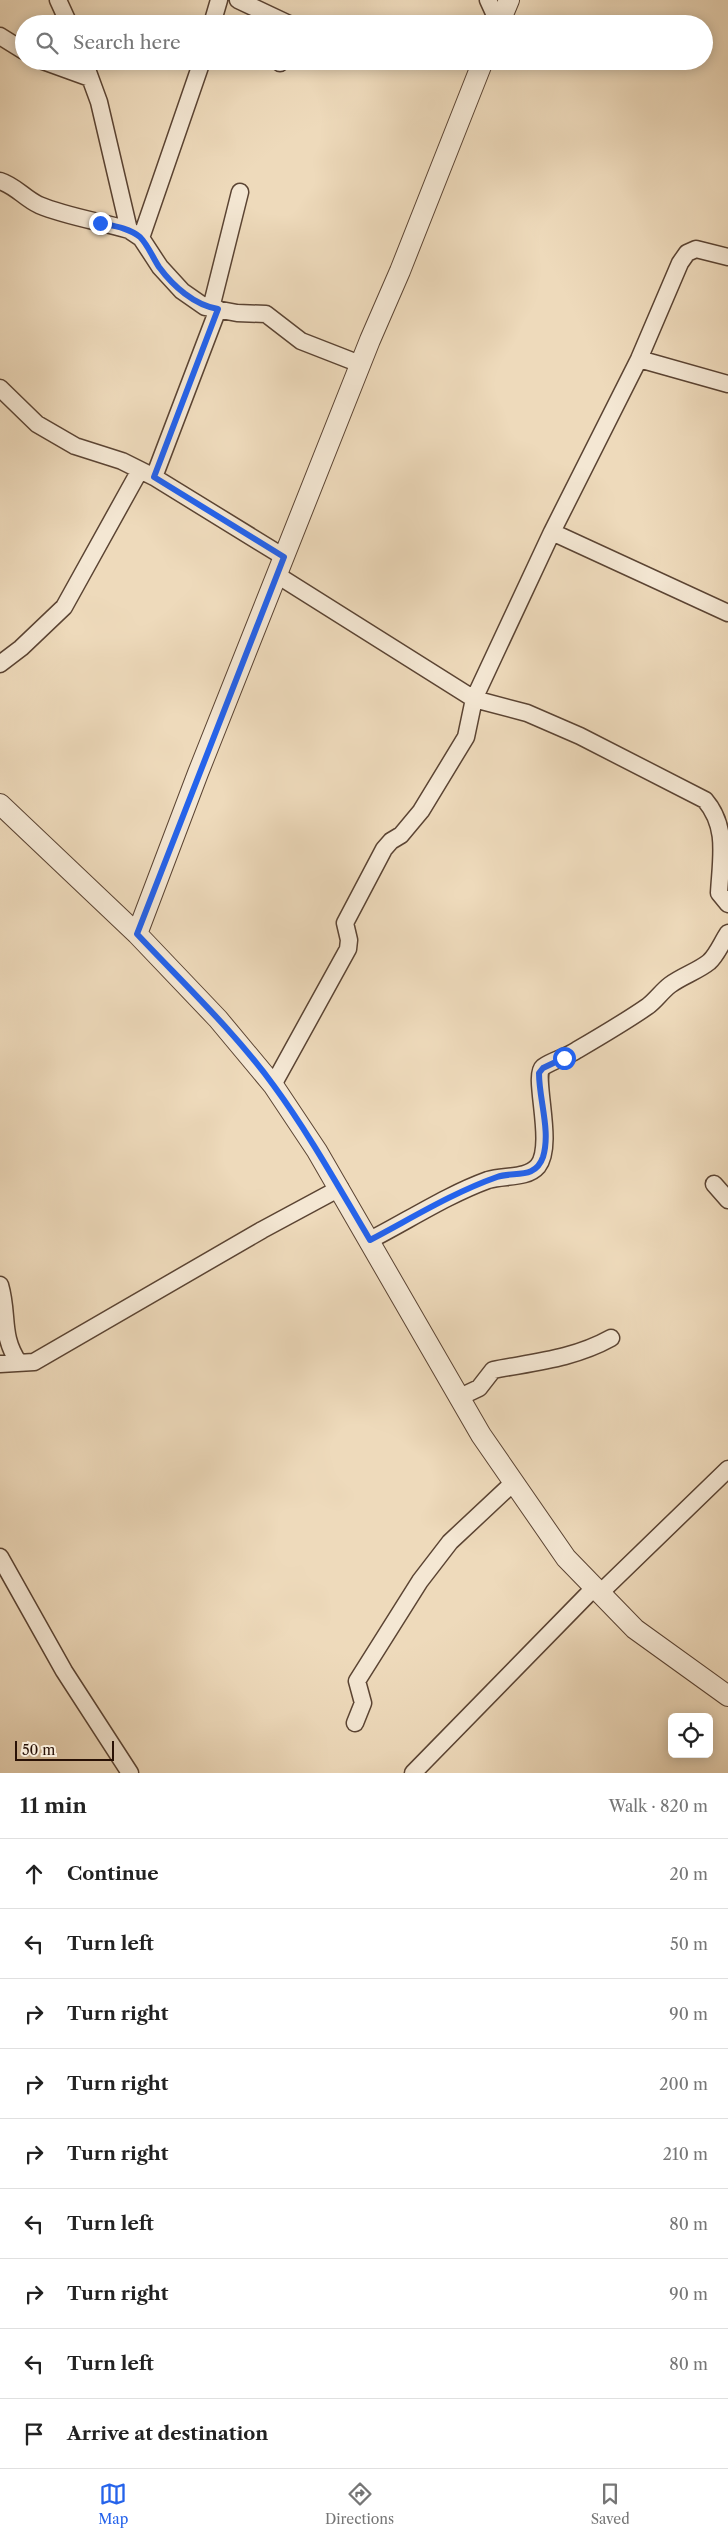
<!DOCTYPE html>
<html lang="en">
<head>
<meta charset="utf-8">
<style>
  body { margin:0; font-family:"Libre Caslon Text",serif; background:#f2f2f2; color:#222 }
  .controls { position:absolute; right:15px; bottom:15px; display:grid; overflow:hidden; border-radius:8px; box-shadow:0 2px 12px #0003 }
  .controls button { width:45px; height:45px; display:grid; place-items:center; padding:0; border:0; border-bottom:1px solid #e0e0e0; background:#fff; color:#222; font:25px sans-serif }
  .scale { position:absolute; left:15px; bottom:12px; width:99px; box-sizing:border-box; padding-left:5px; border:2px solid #2a1206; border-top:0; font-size:14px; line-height:18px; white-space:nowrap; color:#2a1206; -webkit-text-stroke:4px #f4e7d3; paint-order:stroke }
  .stop { position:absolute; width:15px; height:15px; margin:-11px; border:4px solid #2563eb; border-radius:50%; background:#fff }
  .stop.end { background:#2563eb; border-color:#fff; box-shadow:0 1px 5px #0008 }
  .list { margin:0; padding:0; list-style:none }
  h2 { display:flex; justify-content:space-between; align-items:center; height:65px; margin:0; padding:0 20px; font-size:21px }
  h2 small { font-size:16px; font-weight:400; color:#767676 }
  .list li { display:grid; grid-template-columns:32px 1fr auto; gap:15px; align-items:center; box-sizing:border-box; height:70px; padding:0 20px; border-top:1px solid #e0e0e0 }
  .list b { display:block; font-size:19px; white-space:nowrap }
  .list em { font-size:16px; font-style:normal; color:#767676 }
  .icon { flex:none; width:28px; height:28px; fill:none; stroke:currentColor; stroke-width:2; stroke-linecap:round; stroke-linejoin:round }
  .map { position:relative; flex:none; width:728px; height:1773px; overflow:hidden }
  .search { position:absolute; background:#fff; box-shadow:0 2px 12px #0003; left:15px; right:15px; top:15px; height:55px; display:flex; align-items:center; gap:12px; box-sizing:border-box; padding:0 18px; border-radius:28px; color:#767676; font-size:19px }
  .sheet { height:695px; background:#fff }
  nav { display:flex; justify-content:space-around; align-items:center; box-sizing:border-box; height:70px; border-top:1px solid #e0e0e0; background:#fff; font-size:14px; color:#767676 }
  nav a { display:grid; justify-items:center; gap:2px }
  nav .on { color:#2563eb }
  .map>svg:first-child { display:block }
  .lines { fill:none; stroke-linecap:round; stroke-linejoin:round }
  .minor-casing { stroke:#5b4433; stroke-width:19 }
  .tertiary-casing { stroke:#5b4433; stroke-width:22 }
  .minor { stroke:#f4e7d3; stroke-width:16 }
  .tertiary { stroke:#f4e7d3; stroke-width:20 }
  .route { stroke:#2563eb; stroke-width:6 }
</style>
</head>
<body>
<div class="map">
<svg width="728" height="1773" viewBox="0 0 728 1773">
  <rect width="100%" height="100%" fill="#eedabb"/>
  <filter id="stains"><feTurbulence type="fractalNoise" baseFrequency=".004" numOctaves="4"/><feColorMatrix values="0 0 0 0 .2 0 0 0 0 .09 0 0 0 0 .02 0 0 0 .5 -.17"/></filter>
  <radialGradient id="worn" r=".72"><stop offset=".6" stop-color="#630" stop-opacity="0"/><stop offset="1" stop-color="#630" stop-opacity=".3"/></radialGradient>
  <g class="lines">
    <g class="minor-casing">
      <path id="minor" d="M 58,0 L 69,24
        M 238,0 L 289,24
        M 488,0 L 499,24
        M 212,24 L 219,0
        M 0,36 L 24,51
        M 43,61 L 90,78
        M 84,61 L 99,102 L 129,230
        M 280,63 L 280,61
        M 0,181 C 16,186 24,198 39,205 C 68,217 99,221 129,230 L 141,238 L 160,267 L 182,291 L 205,307 L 237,313 L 266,314 L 301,341 L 360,364
        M 141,238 L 202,61
        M 211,308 L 240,192
        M 639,359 L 728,384
        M 0,388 L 37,424 L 75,446 L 122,461 L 154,477 L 284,557
        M 154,477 L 218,309
        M 552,532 L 728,613
        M 277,575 L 474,699 L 527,713 L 580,736 L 705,800 C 728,827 721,857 719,893 L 728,904
        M 0,664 L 21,648 L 64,607 L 140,470
        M 273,1085 L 348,949 L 349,940 L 345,923 L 384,849 L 391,841 L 401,835 L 421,811 L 466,737 L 474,699 L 552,532 L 639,359 L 680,263 L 687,253 L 696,249 L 728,257
        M 714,1184 L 728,1200
        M 370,1240 C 409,1220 447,1195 488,1180 C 504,1175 527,1179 538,1166 C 555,1144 532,1076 543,1067 C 553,1060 567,1057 577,1050 C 601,1036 625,1022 648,1006 C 656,1000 662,991 670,985 C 682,976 698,971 709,962 C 717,955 722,942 728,933
        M 0,1285 C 9,1316 0,1335 19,1363
        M 0,1364 L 34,1362 L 262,1230 L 340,1188
        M 460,1397 L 479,1388 L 493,1370 C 534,1362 573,1359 611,1338
        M 0,1557 L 64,1671 L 130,1773
        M 599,1594 L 728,1469
        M 355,1723 L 363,1703 L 357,1681 L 420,1581 L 450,1542 L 513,1483
        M 413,1773 L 594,1588"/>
    </g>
    <g class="tertiary-casing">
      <path id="tertiary" d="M 499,24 L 509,0
        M 0,804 L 137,934 L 218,1019 L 273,1085 L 317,1151 L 481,1435 L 566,1558 L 635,1629 L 728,1696
        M 137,934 L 198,773 L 370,340 L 400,271 L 483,61"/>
    </g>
    <use href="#minor" class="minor"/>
    <use href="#tertiary" class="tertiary"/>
  </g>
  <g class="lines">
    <path class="route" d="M 100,223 C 114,226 129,228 140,237 C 148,245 153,258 159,267 C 173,286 194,305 218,309 L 154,477 L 284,557 L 137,934 C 183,983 234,1031 274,1086 C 310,1135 339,1188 370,1240 C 412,1218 452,1193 497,1177 C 514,1171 535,1180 543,1157 C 551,1131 539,1100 539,1073 L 543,1068 L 564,1058"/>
  </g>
  <rect width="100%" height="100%" filter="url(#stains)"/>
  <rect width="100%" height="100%" fill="url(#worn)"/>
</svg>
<div class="controls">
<button><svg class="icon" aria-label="locate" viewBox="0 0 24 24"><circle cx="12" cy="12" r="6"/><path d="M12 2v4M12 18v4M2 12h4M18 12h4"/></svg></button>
</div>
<div class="scale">50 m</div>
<div class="stop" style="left:564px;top:1058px"></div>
<div class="stop end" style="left:100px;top:223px"></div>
<div class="search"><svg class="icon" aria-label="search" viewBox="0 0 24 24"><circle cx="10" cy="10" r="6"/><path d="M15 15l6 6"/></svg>Search here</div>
</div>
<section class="sheet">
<h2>11 min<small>Walk · 820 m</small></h2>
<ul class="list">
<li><svg class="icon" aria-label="ahead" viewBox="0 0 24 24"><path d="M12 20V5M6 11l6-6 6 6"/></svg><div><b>Continue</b></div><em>20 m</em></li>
<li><svg class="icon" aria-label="left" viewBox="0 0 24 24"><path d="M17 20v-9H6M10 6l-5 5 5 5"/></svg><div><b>Turn left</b></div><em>50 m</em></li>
<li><svg class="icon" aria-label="right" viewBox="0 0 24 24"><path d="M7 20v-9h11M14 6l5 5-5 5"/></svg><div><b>Turn right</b></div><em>90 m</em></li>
<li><svg class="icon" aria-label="right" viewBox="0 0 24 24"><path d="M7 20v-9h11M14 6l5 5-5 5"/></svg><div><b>Turn right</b></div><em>200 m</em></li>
<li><svg class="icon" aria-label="right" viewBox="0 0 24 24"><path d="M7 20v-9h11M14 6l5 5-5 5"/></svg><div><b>Turn right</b></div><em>210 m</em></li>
<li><svg class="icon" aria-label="left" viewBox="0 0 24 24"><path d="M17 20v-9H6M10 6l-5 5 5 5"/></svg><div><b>Turn left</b></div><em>80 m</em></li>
<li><svg class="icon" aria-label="right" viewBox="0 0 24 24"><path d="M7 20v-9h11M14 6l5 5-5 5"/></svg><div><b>Turn right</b></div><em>90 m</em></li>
<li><svg class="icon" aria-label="left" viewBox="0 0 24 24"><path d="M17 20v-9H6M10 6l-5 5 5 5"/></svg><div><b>Turn left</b></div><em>80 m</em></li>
<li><svg class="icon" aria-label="arrive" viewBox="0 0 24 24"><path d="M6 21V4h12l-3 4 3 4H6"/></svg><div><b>Arrive at destination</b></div></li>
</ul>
</section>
<nav>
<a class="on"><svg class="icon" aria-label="map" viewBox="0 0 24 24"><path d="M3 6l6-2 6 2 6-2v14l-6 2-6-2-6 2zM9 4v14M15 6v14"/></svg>Map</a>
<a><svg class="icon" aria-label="directions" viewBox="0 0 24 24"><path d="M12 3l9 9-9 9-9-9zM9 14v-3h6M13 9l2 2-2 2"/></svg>Directions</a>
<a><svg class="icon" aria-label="saved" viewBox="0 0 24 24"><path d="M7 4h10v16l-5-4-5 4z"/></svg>Saved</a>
</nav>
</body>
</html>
